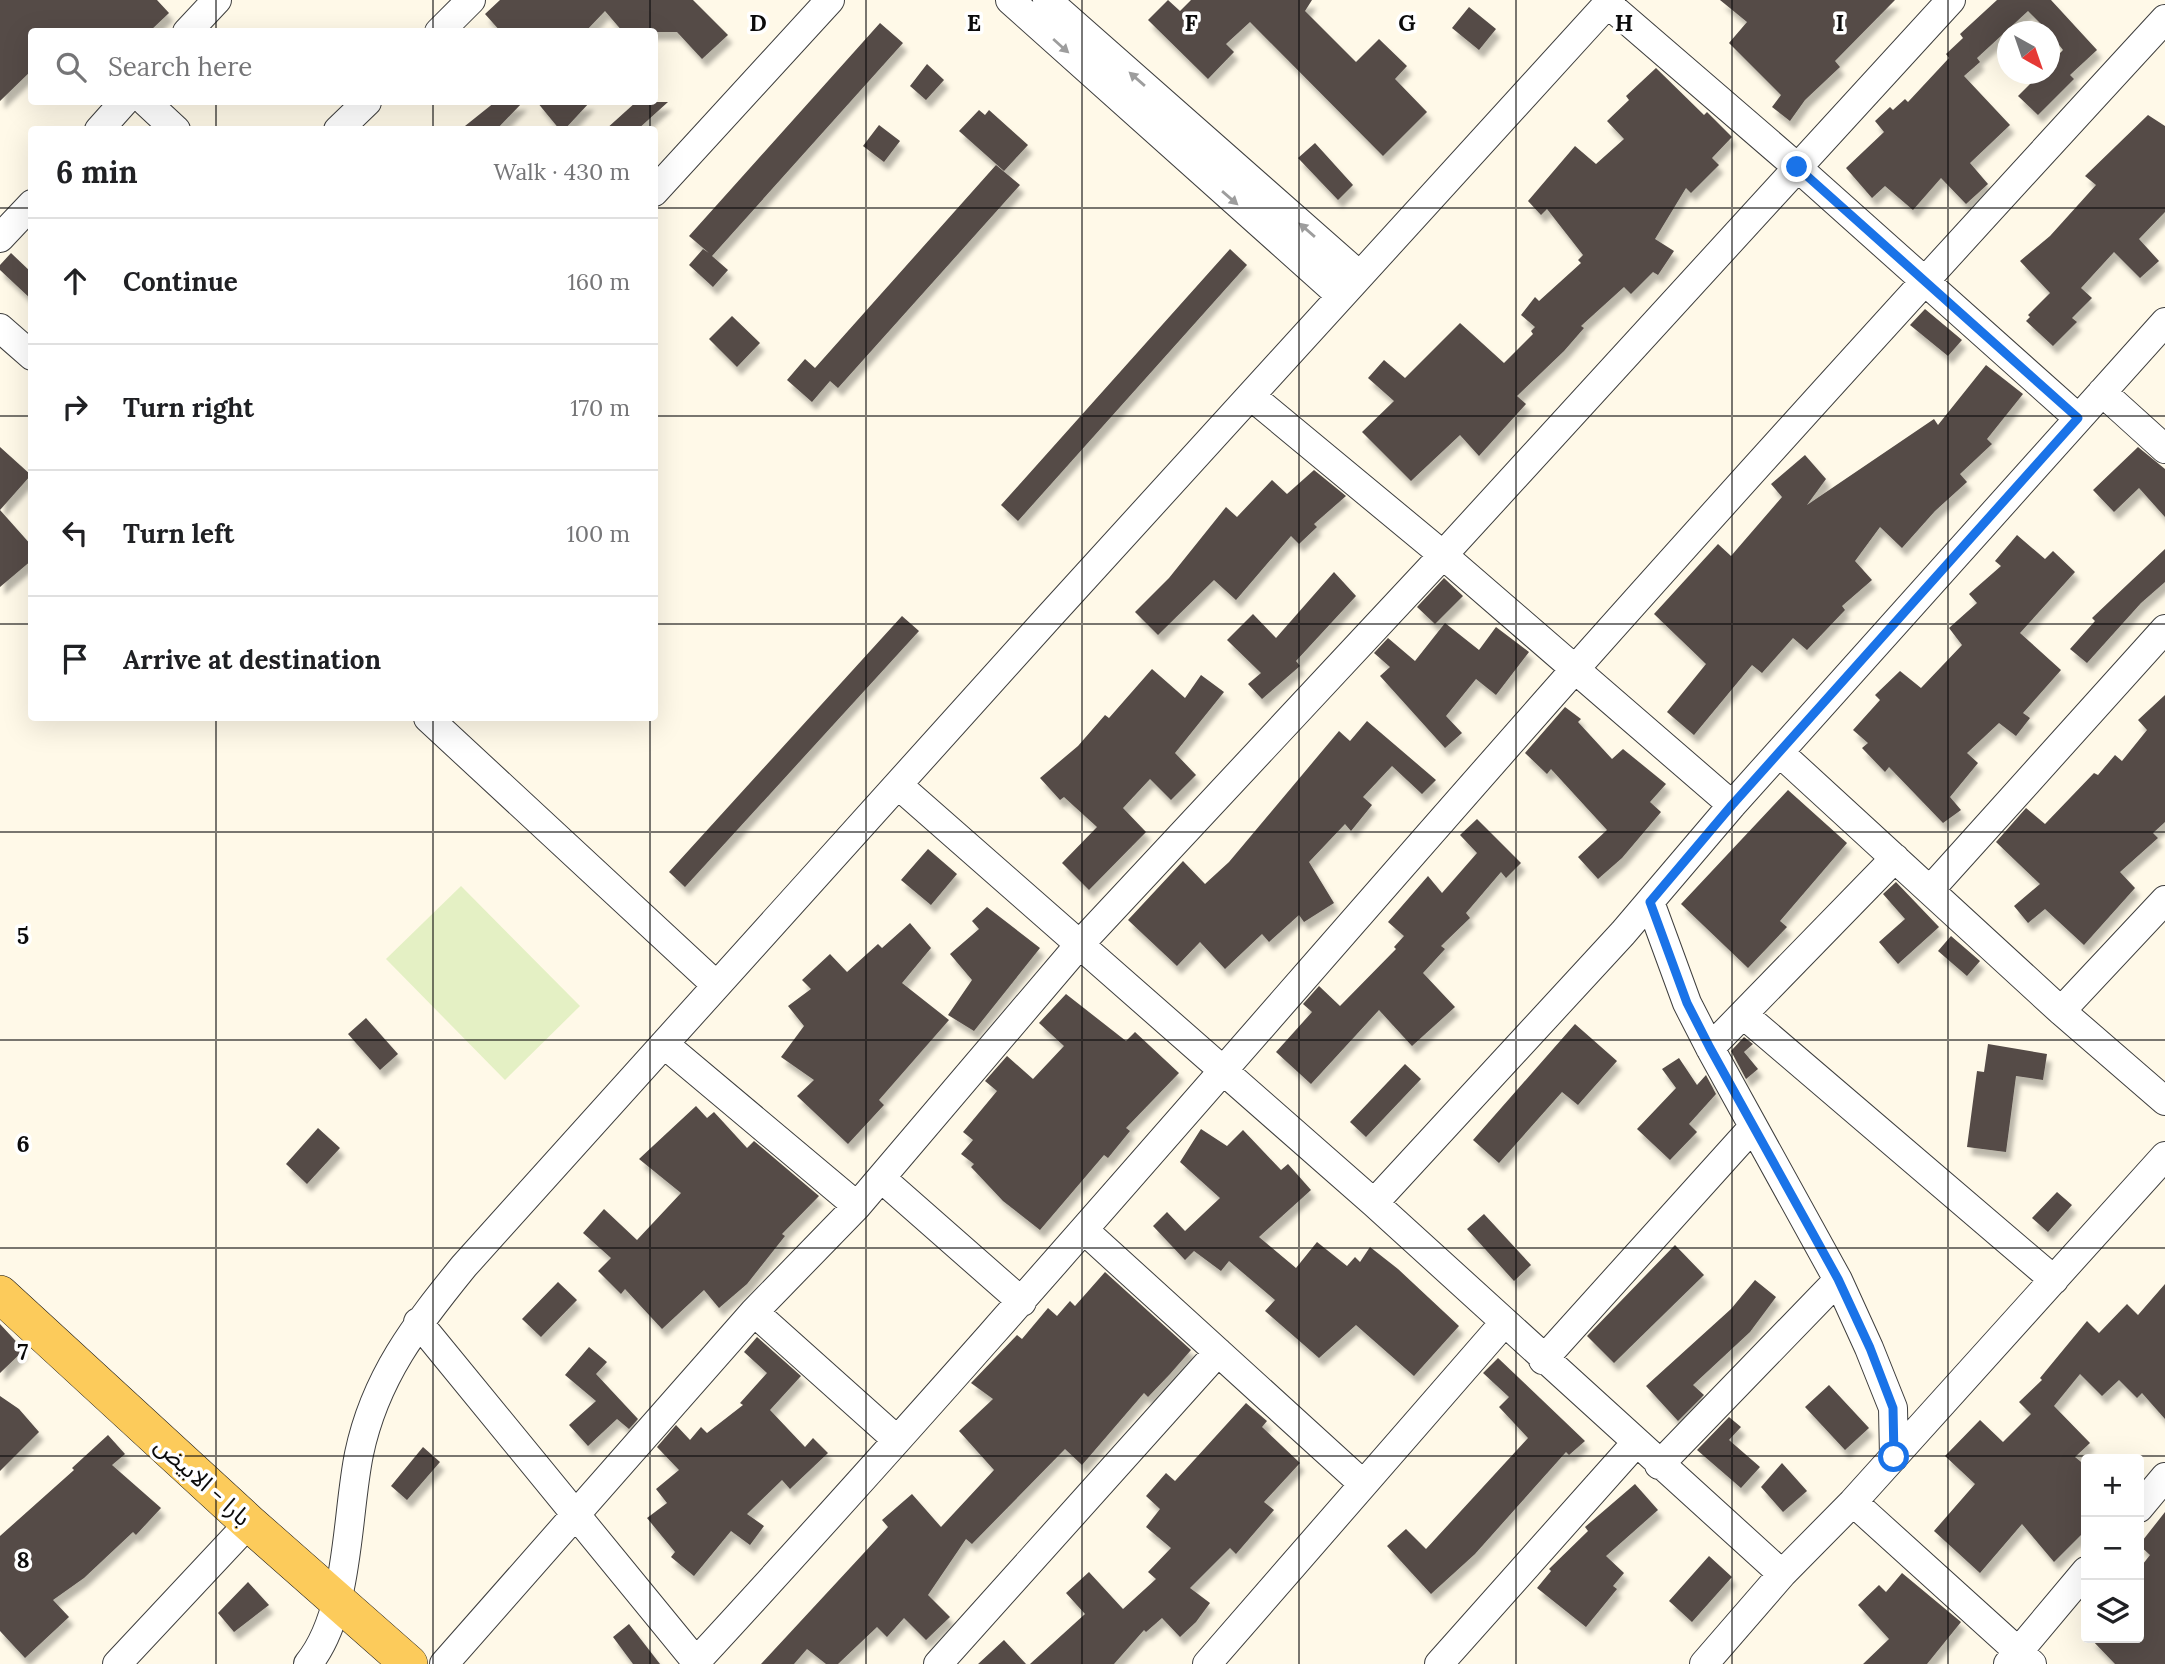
<!DOCTYPE html>
<html lang="en">
<head>
<meta charset="utf-8">
<style>
  body { margin:0; font-family:Lora,"Noto Sans Arabic",serif; background:#f2f2f2; color:#202124 }
  .controls { position:absolute; right:21px; bottom:21px; display:grid; overflow:hidden; border-radius:7px; box-shadow:0 7px 28px #0002 }
  .controls button { width:63px; height:63px; display:grid; place-items:center; padding:0; border:0; border-bottom:2px solid #e0e0e0; background:#fff; color:#202124; font:35px sans-serif }
  .compass { position:absolute; left:1997px; top:21px; width:63px; height:63px; border-radius:50%; background:#fff; box-shadow:0 7px 28px #0002; rotate:140deg }
  .stop { position:absolute; width:21px; height:21px; margin:-16px; border:5px solid #1a73e8; border-radius:50%; background:#fff }
  .stop.end { background:#1a73e8; border-color:#fff; box-shadow:0 2px 7px #0008 }
  .list { margin:0; padding:0; list-style:none }
  h2 { display:flex; justify-content:space-between; align-items:center; height:91px; margin:0; padding:0 28px; font-size:30px }
  h2 small { font-size:23px; font-weight:400; color:#757577 }
  .list li { display:grid; grid-template-columns:46px 1fr auto; gap:21px; align-items:center; box-sizing:border-box; height:126px; padding:0 28px; border-top:2px solid #e0e0e0 }
  .list b { display:block; font-size:26px; white-space:nowrap }
  .list em { font-size:23px; font-style:normal; color:#757577 }
  .icon { flex:none; width:38px; height:38px; fill:none; stroke:currentColor; stroke-width:2; stroke-linecap:round; stroke-linejoin:round }
  .map { position:relative; flex:none; width:2165px; height:1664px; overflow:hidden }
  .search { position:absolute; background:#fff; box-shadow:0 7px 28px #0002; left:28px; top:28px; width:630px; height:77px; display:flex; align-items:center; gap:18px; box-sizing:border-box; padding:0 24px; border-radius:7px; color:#757577; font-size:26px }
  .panel { position:absolute; background:#fff; box-shadow:0 7px 28px #0002; left:28px; top:126px; width:630px; height:595px; border-radius:7px }
  .map>svg:first-child { display:block }
  .pitch { fill:#e4f0c4 }
  .building { fill:#544b47; filter:url(#shadow) }
  .lines { fill:none; stroke-linecap:round; stroke-linejoin:round }
  .minor-casing { stroke:#3e3e3e; stroke-width:30 }
  .major-casing { stroke:#1c1c1c; stroke-width:38 }
  .minor { stroke:#fff; stroke-width:28 }
  .major { stroke:#fccb5b; stroke-width:37 }
  .oneway { fill:#9d9d9d }
  .route { stroke:#1a73e8; stroke-width:9 }
  .grid { fill:none; stroke:#0b0b0b; stroke-width:2; stroke-opacity:0.55 }
  .labels { text-anchor:middle; dominant-baseline:central; stroke-width:7; stroke-linejoin:round; paint-order:stroke }
  .street-label { font-size:24px; fill:#0b0b0b; stroke:#fff }
  .grid-label { font-size:23px; text-anchor:middle; font-weight:bold; fill:#0b0b0b; stroke:#fff; stroke-width:7; stroke-linejoin:round; paint-order:stroke }
</style>
</head>
<body>
<div class="map">
<svg width="2165" height="1664" viewBox="0 0 2165 1664">
  <defs>
    <filter id="shadow"><feDropShadow dx="4.5" dy="8" stdDeviation="2" flood-color="#0004"/></filter>
  </defs>
  <rect width="100%" height="100%" fill="#fff9e8"/>
  <path class="pitch" d="M 461,886 L 580,1006 L 505,1080 L 386,959 Z"/>
  <path class="building" d="M 0,0 L 157,0 L 169,13 L 149,32 L 32,32 L 32,70 L 0,101 Z
    M 500,0 L 693,0 L 728,35 L 702,59 L 677,32 L 623,32 L 605,11 L 585,32 L 501,32 L 485,14 Z
    M 1168,0 L 1180,11 L 1191,0 L 1312,0 L 1305,11 L 1356,62 L 1379,39 L 1407,66 L 1395,79 L 1427,112 L 1383,156 L 1250,22 L 1226,44 L 1234,52 L 1208,79 L 1148,20 Z
    M 1720,0 L 1895,0 L 1835,61 L 1840,67 L 1805,100 L 1790,121 L 1772,107 L 1781,95 L 1729,43 L 1747,22 Z
    M 1997,0 L 2051,0 L 2097,50 L 2070,75 L 2074,79 L 2038,115 L 2018,96 L 2040,74 L 2049,74 L 2049,64 L 2063,50 L 2049,32 L 2028,11 L 1977,58 L 1980,62 L 1964,76 L 2010,125 L 1970,163 L 1988,184 L 1966,204 L 1941,178 L 1913,210 L 1885,186 L 1872,198 L 1846,168 L 1884,132 L 1875,121 L 1890,107 L 1893,110 L 1905,99 L 1908,102 L 1949,58 L 1946,54 L 1963,38 L 1960,34 Z
    M 1469,7 L 1496,29 L 1479,50 L 1452,28 Z
    M 880,23 L 903,43 L 712,256 L 728,270 L 713,287 L 689,265 L 703,249 L 709,253 L 689,236 Z
    M 927,64 L 944,80 L 926,100 L 910,86 Z
    M 1656,68 L 1704,115 L 1707,112 L 1732,137 L 1712,158 L 1719,165 L 1691,193 L 1686,188 L 1655,239 L 1674,251 L 1658,275 L 1653,272 L 1631,294 L 1624,287 L 1581,326 L 1584,328 L 1564,351 L 1517,396 L 1526,404 L 1479,456 L 1460,435 L 1411,481 L 1362,432 L 1394,401 L 1368,378 L 1384,360 L 1405,378 L 1460,323 L 1504,363 L 1533,334 L 1531,331 L 1535,327 L 1521,315 L 1535,297 L 1539,301 L 1581,263 L 1578,260 L 1583,255 L 1547,209 L 1541,215 L 1528,201 L 1575,146 L 1596,164 L 1624,139 L 1607,121 L 1629,100 L 1626,96 Z
    M 495,102 L 523,102 L 496,130 L 460,130 Z
    M 537,102 L 590,102 L 564,130 L 560,130 Z
    M 636,102 L 668,102 L 637,130 L 605,130 Z
    M 979,110 L 985,115 L 989,110 L 1028,145 L 1004,171 L 959,131 Z
    M 2148,115 L 2165,126 L 2165,212 L 2139,239 L 2159,261 L 2140,278 L 2114,252 L 2081,288 L 2092,298 L 2072,318 L 2077,322 L 2053,346 L 2026,321 L 2030,317 L 2028,315 L 2050,293 L 2020,261 L 2050,236 L 2096,185 L 2085,176 Z
    M 879,125 L 900,141 L 884,162 L 863,146 Z
    M 1315,143 L 1353,185 L 1338,200 L 1298,158 Z
    M 996,165 L 1020,185 L 838,388 L 830,381 L 812,402 L 787,380 L 805,359 L 815,368 Z
    M 1230,249 L 1247,265 L 1018,521 L 1001,505 Z
    M 11,253 L 32,273 L 32,300 L 0,270 L 0,265 Z
    M 1925,309 L 1962,340 L 1948,356 L 1910,325 Z
    M 732,316 L 760,343 L 737,367 L 709,339 Z
    M 1986,365 L 2023,394 L 1987,439 L 1992,444 L 1960,474 L 1967,482 L 1935,511 L 1902,548 L 1880,527 L 1855,561 L 1872,580 L 1842,606 L 1845,610 L 1807,650 L 1793,638 L 1762,673 L 1752,665 L 1694,735 L 1667,712 L 1706,664 L 1654,614 L 1718,544 L 1731,556 L 1782,497 L 1771,484 L 1805,455 L 1826,479 L 1807,505 L 1934,419 L 1938,425 Z
    M 0,447 L 31,475 L 0,510 Z
    M 2138,447 L 2165,469 L 2165,517 L 2139,488 L 2114,512 L 2093,490 Z
    M 1314,470 L 1346,496 L 1314,524 L 1317,527 L 1299,544 L 1291,536 L 1236,600 L 1214,580 L 1158,635 L 1135,612 L 1169,578 L 1226,507 L 1237,517 L 1272,480 L 1287,494 Z
    M 0,510 L 32,546 L 32,560 L 0,587 Z
    M 2017,535 L 2045,559 L 2053,551 L 2075,572 L 2020,633 L 2061,670 L 2023,713 L 2030,718 L 2016,736 L 1999,723 L 1967,753 L 1978,763 L 1950,797 L 1961,810 L 1943,823 L 1889,767 L 1885,772 L 1862,748 L 1868,743 L 1853,730 L 1880,700 L 1875,695 L 1900,671 L 1921,688 L 1962,645 L 1949,628 L 1977,603 L 1969,594 L 2001,566 L 1995,561 Z
    M 2165,549 L 2165,582 L 2141,603 L 2087,663 L 2070,649 L 2095,621 L 2092,618 Z
    M 1334,572 L 1356,596 L 1296,661 L 1300,666 L 1262,699 L 1248,684 L 1261,673 L 1227,640 L 1253,614 L 1276,638 Z
    M 1444,578 L 1463,596 L 1435,624 L 1417,607 Z
    M 902,616 L 919,631 L 685,887 L 669,872 Z
    M 1445,623 L 1479,650 L 1496,627 L 1529,652 L 1496,695 L 1476,679 L 1446,716 L 1462,733 L 1445,748 L 1380,676 L 1390,667 L 1374,653 L 1388,638 L 1415,661 Z
    M 1152,669 L 1185,698 L 1201,675 L 1224,692 L 1175,753 L 1196,775 L 1171,800 L 1150,779 L 1123,808 L 1146,832 L 1089,890 L 1062,863 L 1097,827 L 1064,797 L 1060,800 L 1040,778 L 1078,746 L 1105,715 L 1109,718 Z
    M 2165,695 L 2165,822 L 2153,833 L 2158,838 L 2120,872 L 2135,888 L 2084,945 L 2045,909 L 2028,923 L 2014,906 L 2040,884 L 1996,842 L 2026,808 L 2045,824 L 2094,773 L 2098,775 L 2115,755 L 2122,761 L 2147,730 L 2138,720 Z
    M 1565,707 L 1581,719 L 1578,722 L 1612,759 L 1623,749 L 1666,784 L 1650,802 L 1661,812 L 1622,858 L 1598,879 L 1578,857 L 1607,830 L 1551,769 L 1547,774 L 1525,753 Z
    M 1367,721 L 1436,780 L 1422,794 L 1392,766 L 1363,797 L 1372,805 L 1351,831 L 1345,824 L 1309,862 L 1334,903 L 1304,922 L 1299,915 L 1269,942 L 1262,934 L 1225,969 L 1200,942 L 1177,966 L 1128,920 L 1183,861 L 1205,884 L 1229,862 L 1339,731 L 1350,741 Z
    M 1788,790 L 1847,843 L 1780,921 L 1787,927 L 1748,968 L 1681,904 Z
    M 1477,819 L 1521,863 L 1506,878 L 1501,872 L 1466,913 L 1470,918 L 1441,946 L 1445,949 L 1423,973 L 1455,1007 L 1412,1046 L 1379,1010 L 1311,1084 L 1276,1052 L 1312,1012 L 1303,1004 L 1319,986 L 1340,1006 L 1396,949 L 1394,947 L 1404,936 L 1388,922 L 1428,876 L 1442,893 L 1477,853 L 1460,835 Z
    M 928,849 L 957,874 L 931,905 L 901,880 Z
    M 1896,882 L 1939,927 L 1898,964 L 1879,942 L 1905,919 L 1883,894 Z
    M 987,907 L 1040,948 L 974,1031 L 948,1015 L 972,980 L 950,954 L 979,929 L 972,921 Z
    M 910,923 L 931,948 L 902,983 L 949,1020 L 879,1100 L 884,1105 L 848,1144 L 797,1096 L 814,1080 L 781,1057 L 804,1026 L 788,1006 L 811,989 L 802,980 L 830,954 L 847,972 L 878,944 L 882,948 Z
    M 1951,936 L 1980,961 L 1967,976 L 1938,951 Z
    M 1066,994 L 1126,1041 L 1135,1032 L 1179,1073 L 1126,1128 L 1130,1131 L 1108,1158 L 1104,1155 L 1040,1230 L 1003,1201 L 971,1167 L 974,1164 L 961,1154 L 973,1140 L 963,1132 L 997,1091 L 985,1081 L 1007,1056 L 1033,1079 L 1064,1046 L 1039,1023 Z
    M 366,1018 L 398,1054 L 380,1070 L 348,1034 Z
    M 1575,1024 L 1617,1061 L 1578,1105 L 1562,1092 L 1499,1163 L 1473,1140 Z
    M 1744,1037 L 1753,1044 L 1744,1052 L 1758,1069 L 1746,1079 L 1731,1051 Z
    M 1988,1044 L 2047,1054 L 2043,1080 L 2016,1076 L 2006,1152 L 1967,1147 L 1977,1071 L 1984,1072 Z
    M 1679,1058 L 1697,1085 L 1706,1075 L 1716,1094 L 1689,1124 L 1697,1132 L 1670,1160 L 1637,1129 L 1676,1088 L 1662,1069 Z
    M 1405,1064 L 1421,1079 L 1366,1137 L 1350,1122 Z
    M 696,1106 L 707,1118 L 714,1112 L 747,1148 L 754,1141 L 819,1196 L 782,1234 L 785,1236 L 747,1284 L 719,1308 L 704,1290 L 662,1329 L 625,1289 L 621,1294 L 598,1271 L 611,1258 L 583,1233 L 604,1209 L 637,1240 L 681,1193 L 639,1159 Z
    M 318,1128 L 340,1148 L 307,1184 L 286,1164 Z
    M 1201,1129 L 1227,1146 L 1243,1130 L 1281,1170 L 1288,1164 L 1311,1190 L 1259,1237 L 1296,1268 L 1317,1242 L 1347,1266 L 1355,1257 L 1360,1262 L 1370,1247 L 1398,1269 L 1459,1326 L 1414,1376 L 1356,1325 L 1319,1358 L 1265,1311 L 1275,1300 L 1229,1261 L 1221,1271 L 1194,1251 L 1185,1260 L 1153,1226 L 1167,1212 L 1185,1231 L 1220,1198 L 1180,1162 Z
    M 2057,1192 L 2072,1205 L 2048,1232 L 2032,1218 Z
    M 1484,1214 L 1531,1265 L 1514,1281 L 1467,1229 Z
    M 1675,1245 L 1704,1275 L 1614,1363 L 1587,1336 Z
    M 1105,1272 L 1191,1350 L 1170,1374 L 1148,1397 L 1144,1393 L 1082,1465 L 1065,1449 L 972,1544 L 966,1539 L 928,1595 L 950,1617 L 926,1640 L 904,1618 L 887,1637 L 877,1627 L 838,1664 L 826,1664 L 807,1649 L 794,1664 L 761,1664 L 888,1527 L 882,1520 L 912,1494 L 941,1527 L 994,1470 L 959,1431 L 993,1399 L 971,1383 L 1017,1335 L 1022,1339 L 1048,1308 L 1057,1316 L 1070,1301 L 1075,1306 Z
    M 1755,1280 L 1776,1297 L 1750,1332 L 1693,1385 L 1704,1395 L 1678,1421 L 1646,1386 L 1731,1309 Z
    M 558,1282 L 577,1300 L 541,1337 L 522,1319 Z
    M 2165,1284 L 2165,1419 L 2142,1393 L 2137,1398 L 2119,1380 L 2102,1396 L 2080,1374 L 2054,1406 L 2090,1443 L 2075,1457 L 2086,1466 L 2086,1530 L 2054,1562 L 2022,1524 L 1980,1573 L 1934,1531 L 1975,1484 L 1945,1456 L 1980,1420 L 2003,1442 L 2031,1414 L 2019,1402 L 2042,1380 L 2040,1378 L 2087,1321 L 2099,1333 L 2127,1304 L 2138,1315 Z
    M 0,1324 L 24,1350 L 0,1373 Z
    M 757,1337 L 801,1376 L 770,1410 L 805,1447 L 813,1438 L 828,1453 L 790,1489 L 782,1480 L 747,1514 L 764,1526 L 750,1545 L 731,1531 L 694,1576 L 671,1557 L 675,1552 L 647,1518 L 667,1503 L 656,1489 L 679,1470 L 657,1447 L 676,1425 L 690,1440 L 701,1427 L 707,1433 L 743,1405 L 740,1403 L 767,1373 L 744,1352 Z
    M 589,1347 L 607,1362 L 596,1374 L 638,1419 L 629,1429 L 617,1419 L 588,1446 L 569,1425 L 596,1401 L 565,1375 Z
    M 1498,1358 L 1585,1441 L 1569,1455 L 1566,1452 L 1475,1554 L 1431,1594 L 1387,1546 L 1406,1529 L 1426,1549 L 1528,1438 L 1499,1407 L 1509,1397 L 1483,1373 Z
    M 1829,1385 L 1869,1428 L 1845,1450 L 1805,1407 Z
    M 0,1396 L 19,1409 L 39,1432 L 0,1471 Z
    M 1246,1403 L 1267,1421 L 1262,1427 L 1300,1463 L 1264,1502 L 1274,1510 L 1236,1554 L 1230,1548 L 1190,1588 L 1210,1603 L 1196,1622 L 1180,1637 L 1162,1618 L 1146,1632 L 1144,1630 L 1114,1664 L 1030,1664 L 1085,1614 L 1066,1593 L 1089,1572 L 1123,1609 L 1156,1579 L 1148,1572 L 1171,1548 L 1146,1527 L 1160,1509 L 1146,1496 L 1166,1473 L 1175,1481 Z
    M 1729,1417 L 1741,1427 L 1729,1440 L 1760,1467 L 1741,1488 L 1697,1450 Z
    M 108,1435 L 125,1454 L 112,1465 L 161,1508 L 136,1535 L 133,1532 L 84,1578 L 53,1600 L 69,1617 L 25,1658 L 0,1631 L 0,1536 L 74,1470 L 72,1468 Z
    M 423,1447 L 440,1462 L 407,1500 L 391,1486 Z
    M 1782,1463 L 1807,1491 L 1783,1512 L 1761,1487 Z
    M 1635,1484 L 1658,1510 L 1606,1556 L 1624,1573 L 1613,1586 L 1617,1589 L 1586,1627 L 1537,1588 L 1551,1571 L 1549,1569 L 1588,1531 L 1585,1527 Z
    M 2165,1512 L 2165,1664 L 2115,1664 L 2090,1638 L 2139,1638 L 2139,1569 L 2150,1555 L 2139,1545 Z
    M 1709,1556 L 1732,1577 L 1692,1622 L 1669,1601 Z
    M 1902,1573 L 1961,1622 L 1927,1664 L 1863,1664 L 1889,1639 L 1858,1605 L 1879,1585 L 1886,1592 Z
    M 248,1582 L 269,1605 L 234,1632 L 218,1613 Z
    M 629,1624 L 660,1664 L 633,1664 L 613,1637 Z
    M 1004,1640 L 1026,1664 L 978,1664 Z"/>
  <g class="lines">
    <g class="minor-casing">
      <path id="minor" d="M 1010,0 L 1341,296
        M 1047,0 L 1359,275
        M 1608,4 L 1797,167 L 2078,418
        M 187,32 L 217,0
        M 439,32 L 471,0
        M 146,102 L 176,130
        M 99,130 L 124,102
        M 338,130 L 367,102
        M 654,192 L 830,0
        M 0,238 L 32,204
        M 0,328 L 32,356
        M 2102,392 L 2165,449
        M 1251,396 L 1443,555 L 1732,805
        M 428,718 L 716,985
        M 1780,753 L 2061,1011 L 2165,1101
        M 898,785 L 1374,1203 L 1782,1574
        M 1930,890 L 2165,629
        M 1650,902 L 1687,1003 L 1710,1048 L 1838,1280 L 1869,1348 L 1893,1408 L 1894,1457
        M 2061,1011 L 2165,900
        M 1744,1015 L 2054,1280
        M 664,1044 L 857,1206
        M 1710,1048 L 1895,858
        M 881,1178 L 1022,1302
        M 1374,1203 L 1623,933 L 1732,805 L 2165,322
        M 1085,1231 L 1363,1484
        M 754,1312 L 897,1440
        M 418,1322 L 698,1664
        M 1543,1360 L 1753,1127
        M 1659,1465 L 1838,1280
        M 1853,1502 L 2032,1664
        M 2139,1508 L 2165,1477
        M 117,1664 L 249,1523
        M 308,1664 C 350,1612 346,1518 359,1454 C 375,1377 416,1325 464,1266 L 1047,619 L 1611,0
        M 444,1664 L 754,1312 L 857,1206 L 1079,945 L 1443,555 L 1951,0
        M 694,1664 C 995,1338 1282,1000 1576,668 C 1770,450 1967,234 2165,19
        M 938,1664 L 1218,1352
        M 1207,1664 L 1503,1324
        M 1439,1664 L 1635,1444
        M 1704,1664 L 1782,1574 L 1853,1502 L 2165,1156
        M 2008,1664 L 2086,1571"/>
    </g>
    <g class="major-casing">
      <path id="major" d="M 0,1294 L 249,1523 L 409,1664"/>
    </g>
    <use href="#minor" class="minor"/>
    <use href="#major" class="major"/>
  </g>
  <defs><path id="oneway-solid" d="M-6-.8H1V-3.2L6.5 0L1 3.2V.8H-6Z" transform="scale(1.75)"/></defs>
  <g class="oneway">
    <use href="#oneway-solid" transform="translate(1061 46) rotate(42)"/>
    <use href="#oneway-solid" transform="translate(1137 79) rotate(-139)"/>
    <use href="#oneway-solid" transform="translate(1230 198) rotate(41)"/>
    <use href="#oneway-solid" transform="translate(1307 230) rotate(-139)"/>
  </g>
  <g class="lines">
    <path class="route" d="M 1797,167 L 2078,418 L 1732,805 L 1650,902 L 1687,1003 L 1710,1048 L 1838,1279 L 1870,1348 L 1893,1408 L 1894,1457"/>
  </g>
  <path class="grid" d="M 216,0 L 216,32M 433,0 L 433,32M 650,0 L 650,32M 866,0 L 866,1664M 1082,0 L 1082,1664M 1299,0 L 1299,1664M 1516,0 L 1516,1664M 1732,0 L 1732,1664M 1948,0 L 1948,1664M 216,102 L 216,130M 433,102 L 433,130M 650,102 L 650,130M 0,208 L 32,208M 654,208 L 2165,208M 0,416 L 32,416M 654,416 L 2165,416M 0,624 L 32,624M 654,624 L 2165,624M 216,718 L 216,1664M 433,718 L 433,1664M 650,718 L 650,1664M 0,832 L 2165,832M 0,1040 L 2165,1040M 0,1248 L 2165,1248M 0,1456 L 2165,1456"/>
  <g class="labels">
    <g class="street-label">
      <text transform="translate(203 1481) rotate(42)">بارا - الابيض</text>
    </g>
  </g>
  <g class="grid-label">
    <text x="758" y="31">D</text>
    <text x="974" y="31">E</text>
    <text x="1191" y="31">F</text>
    <text x="1407" y="31">G</text>
    <text x="1624" y="31">H</text>
    <text x="1840" y="31">I</text>
    <text x="23" y="944">5</text>
    <text x="23" y="1152">6</text>
    <text x="23" y="1360">7</text>
    <text x="23" y="1568">8</text>
  </g>
</svg>
<div class="controls">
<button>+</button>
<button>−</button>
<button><svg class="icon" aria-label="layers" viewBox="0 0 24 24"><path d="M12 4l9 5-9 5-9-5zM3 14l9 5 9-5"/></svg></button>
</div>
<svg class="compass" viewBox="-18 -18 36 36"><path d="M0-13l5 13h-10z" fill="#e53935"/><path d="M0 13l5-13h-10z" fill="#757577"/></svg>
<div class="stop" style="left:1894px;top:1457px"></div>
<div class="stop end" style="left:1797px;top:167px"></div>
<div class="search"><svg class="icon" aria-label="search" viewBox="0 0 24 24"><circle cx="10" cy="10" r="6"/><path d="M15 15l6 6"/></svg>Search here</div>
<section class="panel">
<h2>6 min<small>Walk · 430 m</small></h2>
<ul class="list">
<li><svg class="icon" aria-label="ahead" viewBox="0 0 24 24"><path d="M12 20V5M6 11l6-6 6 6"/></svg><div><b>Continue</b></div><em>160 m</em></li>
<li><svg class="icon" aria-label="right" viewBox="0 0 24 24"><path d="M7 20v-9h11M14 6l5 5-5 5"/></svg><div><b>Turn right</b></div><em>170 m</em></li>
<li><svg class="icon" aria-label="left" viewBox="0 0 24 24"><path d="M17 20v-9H6M10 6l-5 5 5 5"/></svg><div><b>Turn left</b></div><em>100 m</em></li>
<li><svg class="icon" aria-label="arrive" viewBox="0 0 24 24"><path d="M6 21V4h12l-3 4 3 4H6"/></svg><div><b>Arrive at destination</b></div></li>
</ul>
</section>
</div>
</body>
</html>
